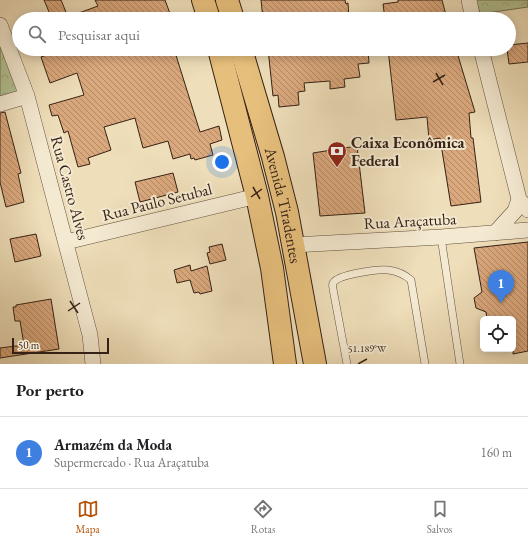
<!DOCTYPE html>
<html lang="pt">
<head>
<meta charset="utf-8">
<style>
  body { margin:0; font-family:"EB Garamond",serif; background:#f6f6f6; color:#202124 }
  .controls { position:absolute; right:12px; bottom:12px; display:grid; overflow:hidden; border-radius:6px; box-shadow:0 2px 10px #0003 }
  .controls button { width:36px; height:36px; display:grid; place-items:center; padding:0; border:0; border-bottom:1px solid #e0e0e0; background:#fff; color:#202124; font:20px sans-serif }
  .scale { position:absolute; left:12px; bottom:10px; width:97px; box-sizing:border-box; padding-left:4px; border:2px solid #352116; border-top:0; font-size:11px; line-height:14px; white-space:nowrap; color:#352116; -webkit-text-stroke:3px #f4ead2; paint-order:stroke }
  .you { position:absolute; left:222px; top:162px; width:14px; height:14px; margin:-10px; border:3px solid #fff; border-radius:50%; background:#1a73e8; box-shadow:0 0 0 6px #1a73e833 }
  .badge { display:grid; place-items:center; width:26px; height:26px; border-radius:50%; background:#b45309; color:#fff; font-size:13px; font-weight:700 }
  .pin { position:absolute; translate:-50% -33px; filter:drop-shadow(0 1px 2px #0008) }
  .pin::after { content:''; position:absolute; top:21px; width:14px; height:12px; background:inherit; clip-path:polygon(0 0,100% 0,50% 100%) }
  .list { margin:0; padding:0; list-style:none }
  h2 { display:flex; justify-content:space-between; align-items:center; height:52px; margin:0; padding:0 16px; font-size:17px }
  h2 small { font-size:13px; font-weight:400; color:#757577 }
  .list li { display:grid; grid-template-columns:26px 1fr auto; gap:12px; align-items:center; box-sizing:border-box; height:72px; padding:0 16px; border-top:1px solid #e0e0e0 }
  .list b { display:block; font-size:15px; white-space:nowrap }
  .list p { margin:0; font-size:13px; white-space:nowrap; color:#757577 }
  .list em { font-size:13px; font-style:normal; color:#757577 }
  .icon { flex:none; width:22px; height:22px; fill:none; stroke:currentColor; stroke-width:2; stroke-linecap:round; stroke-linejoin:round }
  .map { position:relative; flex:none; width:528px; height:364px; overflow:hidden }
  .search { position:absolute; background:#fff; box-shadow:0 2px 10px #0003; left:12px; right:12px; top:12px; height:44px; display:flex; align-items:center; gap:10px; box-sizing:border-box; padding:0 14px; border-radius:22px; color:#757577; font-size:15px }
  .sheet { height:124px; background:#fff }
  nav { display:flex; justify-content:space-around; align-items:center; box-sizing:border-box; height:56px; border-top:1px solid #e0e0e0; background:#fff; font-size:11px; color:#757577 }
  nav a { display:grid; justify-items:center; gap:2px }
  nav .on { color:#b45309 }
  .map>svg:first-child { display:block }
  .park { fill:url(#park-crowns); stroke:#747255 }
  .building { fill:url(#building-back-hatch); stroke:#352116 }
  .lines { fill:none; stroke-linecap:round; stroke-linejoin:round }
  .lane-casing { stroke:#63503f; stroke-width:8 }
  .street-casing { stroke:#63503f; stroke-width:16 }
  .primary-casing { stroke:#352116; stroke-width:24 }
  .lane { stroke:#f4ead2; stroke-width:7 }
  .street { stroke:#f4ead2; stroke-width:15 }
  .primary { stroke:#e7bf7c; stroke-width:22 }
  .ticks { fill:none; stroke:#352116; stroke-width:1.5 }
  .labels { text-anchor:middle; dominant-baseline:central; stroke-width:4; stroke-linejoin:round; paint-order:stroke }
  .poi-label { font-size:16px; font-weight:bold; fill:#352116; stroke:#f4ead2; text-anchor:start }
  .street-label { font-size:16px; fill:#352116; stroke:#f4ead2 }
  .ticks-label { font-size:10px; text-anchor:middle; fill:#352116; stroke:#f4ead2; stroke-width:4; stroke-linejoin:round; paint-order:stroke }
</style>
</head>
<body>
<div class="map">
<svg width="528" height="364" viewBox="0 0 528 364">
  <defs>
    <pattern id="park-crowns" width="20" height="18" patternUnits="userSpaceOnUse"><rect width="20" height="18" fill="#b3c294"/><path d="M2 6a3 3 0 1 1 6 0M12 15a3 3 0 1 1 6 0" fill="none" stroke="#9ba67f"/></pattern>
    <pattern id="building-back-hatch" width="6" height="6" patternUnits="userSpaceOnUse"><rect width="6" height="6" fill="#daa87d"/><path d="M-1 5l2 2M0 0l6 6M5-1l2 2" fill="none" stroke="#b28865"/></pattern>
  </defs>
  <rect width="100%" height="100%" fill="#eedeb9"/>
  <filter id="stains"><feTurbulence type="fractalNoise" baseFrequency=".005" numOctaves="4"/><feColorMatrix values="0 0 0 0 .2 0 0 0 0 .09 0 0 0 0 .02 0 0 0 .5 -.17"/></filter>
  <radialGradient id="worn" r=".72"><stop offset=".6" stop-color="#630" stop-opacity="0"/><stop offset="1" stop-color="#630" stop-opacity=".3"/></radialGradient>
  <path class="park" d="M 476,0 L 528,0 L 528,7 L 480,14 Z
    M 0,40 L 21,92 L 0,99 Z"/>
  <path class="building" d="M 44,0 L 61,0 L 68,17 L 98,6 L 95,0 L 165,0 L 172,19 L 52,19 Z
    M 261,0 L 345,0 L 346,4 L 348,3 L 349,19 L 263,19 Z
    M 398,0 L 442,0 L 447,19 L 385,19 L 383,4 L 398,2 Z
    M 528,43 L 528,62 L 509,64 L 507,49 L 509,49 L 509,45 Z
    M 41,49 L 174,49 L 200,132 L 219,126 L 222,140 L 210,144 L 213,155 L 195,160 L 194,158 L 191,159 L 190,154 L 173,159 L 168,141 L 143,148 L 135,118 L 104,127 L 111,150 L 88,158 L 90,164 L 78,167 L 68,131 L 64,133 L 58,115 L 52,116 L 49,105 L 84,95 L 77,73 L 50,83 L 41,57 L 44,56 Z
    M 268,49 L 368,49 L 369,63 L 358,64 L 360,77 L 344,79 L 345,87 L 330,89 L 330,81 L 304,83 L 305,91 L 298,92 L 299,105 L 279,107 L 278,95 L 273,96 Z
    M 388,49 L 456,49 L 475,112 L 469,113 L 471,138 L 473,138 L 481,202 L 451,206 L 440,138 L 429,140 L 427,117 L 396,120 Z
    M 5,112 L 21,173 L 18,174 L 24,202 L 6,207 L 0,182 L 0,113 Z
    M 357,146 L 365,213 L 320,216 L 313,153 Z
    M 173,173 L 178,192 L 140,202 L 135,182 Z
    M 36,234 L 41,256 L 15,262 L 10,239 Z
    M 528,242 L 528,351 L 513,354 L 513,319 L 487,319 L 486,312 L 476,308 L 474,298 L 482,292 L 474,248 Z
    M 222,244 L 226,260 L 210,264 L 207,253 L 210,252 L 209,247 Z
    M 190,265 L 191,271 L 207,266 L 212,291 L 200,294 L 199,292 L 194,293 L 190,280 L 177,283 L 174,270 Z
    M 51,299 L 59,349 L 0,358 L 0,348 L 24,345 L 20,321 L 15,321 L 13,307 L 16,307 L 16,305 Z"/>
  <g class="lines">
    <g class="lane-casing">
      <path id="lane" d="M 441,237 L 460,364
        M 347,364 L 333,289 C 333,287 332,285 333,283 C 338,274 379,269 388,270 C 397,271 404,274 411,280 L 425,364"/>
    </g>
    <g class="street-casing">
      <path id="street" d="M 469,0 L 473,19
        M 0,25 L 27,96 L 90,335 L 93,364
        M 481,49 L 519,199 L 528,210
        M 0,104 L 27,96
        M 495,233 L 515,211 L 519,199
        M 66,242 L 257,196
        M 293,245 L 441,237 L 528,230"/>
    </g>
    <g class="primary-casing">
      <g id="primary">
        <path d="M 203,0 L 209,19"/>
        <path d="M 227,0 L 233,19"/>
        <path d="M 219,49 L 257,196 L 272,268 L 285,364"/>
        <path id="s1" d="M 241,49 L 273,157 L 287,212 L 315,364"/>
      </g>
    </g>
    <use href="#lane" class="lane"/>
    <use href="#street" class="street"/>
    <use href="#primary" class="primary"/>
  </g>
  <path class="ticks" d="M 436,73 L 443,85M 433,82 L 445,75M 253,187 L 260,199M 251,197 L 262,189M 70,301 L 78,313M 68,311 L 80,303M 358,364 L 367,359"/>
  <defs>
    <g id="bank-pin" transform="scale(1)"><path d="M0 17L-7.5 6A9.5 9.5 0 1 1 7.5 6Z" fill="#8f2418" stroke="#f4ead2"/><path d="M-6-4H6V4H-6ZM0-2.3a2.3 2.3 0 1 0 0 4.6a2.3 2.3 0 1 0 0-4.6Z" fill="#fff"/></g>
  </defs>
  <g fill-rule="evenodd">
    <use href="#bank-pin" x="337" y="151"/>
  </g>
  <g class="labels">
    <g class="poi-label">
      <text x="351" y="142">Caixa Econômica<tspan x="351" dy="18">Federal</tspan></text>
    </g>
    <g class="street-label">
      <text transform="translate(70 188) rotate(75)">Rua Castro Alves</text>
      <text transform="translate(157 202) rotate(-14)">Rua Paulo Setubal</text>
      <text stroke="none"><textPath href="#s1" startOffset="162">Avenida Tiradentes</textPath></text>
      <text transform="translate(410 221) rotate(-3)">Rua Araçatuba</text>
    </g>
  </g>
  <g class="ticks-label">
    <text x="367" y="352">51.189°W</text>
  </g>
  <rect width="100%" height="100%" filter="url(#stains)"/>
  <rect width="100%" height="100%" fill="url(#worn)"/>
</svg>
<div class="controls">
<button><svg class="icon" aria-label="locate" viewBox="0 0 24 24"><circle cx="12" cy="12" r="6"/><path d="M12 2v4M12 18v4M2 12h4M18 12h4"/></svg></button>
</div>
<div class="scale">50 m</div>
<div class="you"></div>
<div class="pin badge" style="left:501px;top:303px;background:#3f7fe0">1</div>
<div class="search"><svg class="icon" aria-label="search" viewBox="0 0 24 24"><circle cx="10" cy="10" r="6"/><path d="M15 15l6 6"/></svg>Pesquisar aqui</div>
</div>
<section class="sheet">
<h2>Por perto<small></small></h2>
<ul class="list">
<li><span class="badge" style="background:#3f7fe0">1</span><div><b>Armazém da Moda</b><p>Supermercado · Rua Araçatuba</p></div><em>160 m</em></li>
</ul>
</section>
<nav>
<a class="on"><svg class="icon" aria-label="map" viewBox="0 0 24 24"><path d="M3 6l6-2 6 2 6-2v14l-6 2-6-2-6 2zM9 4v14M15 6v14"/></svg>Mapa</a>
<a><svg class="icon" aria-label="directions" viewBox="0 0 24 24"><path d="M12 3l9 9-9 9-9-9zM9 14v-3h6M13 9l2 2-2 2"/></svg>Rotas</a>
<a><svg class="icon" aria-label="saved" viewBox="0 0 24 24"><path d="M7 4h10v16l-5-4-5 4z"/></svg>Salvos</a>
</nav>
</body>
</html>
